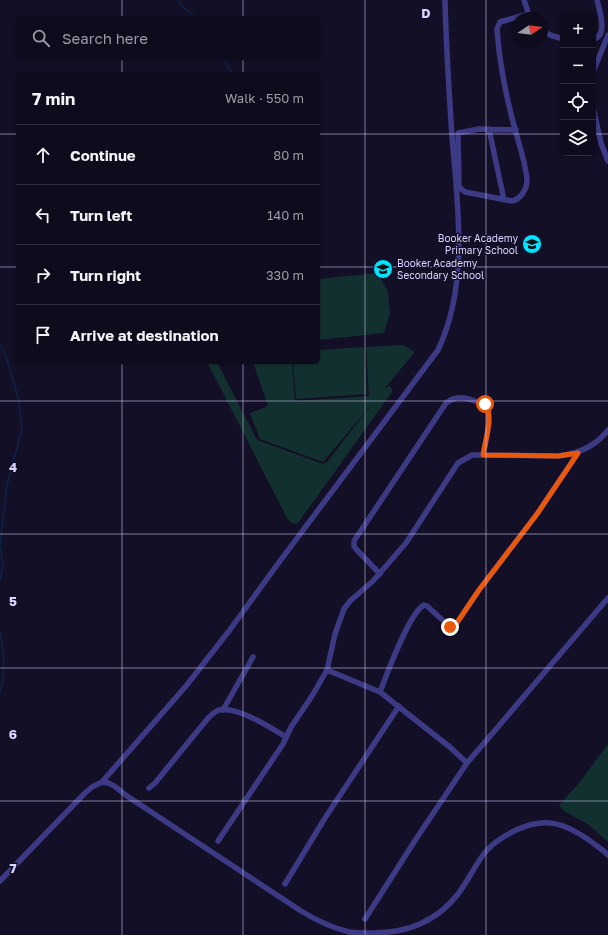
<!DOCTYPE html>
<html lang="en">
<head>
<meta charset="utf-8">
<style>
  body { margin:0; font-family:"Golos Text",sans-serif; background:#171425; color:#f1f3f6 }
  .controls { position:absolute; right:12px; top:12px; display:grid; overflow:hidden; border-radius:6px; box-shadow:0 1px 3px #0004 }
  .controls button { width:36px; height:36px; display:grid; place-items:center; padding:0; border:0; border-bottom:1px solid #2e2b3b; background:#0e0b1c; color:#f1f3f6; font:20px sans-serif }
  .compass { position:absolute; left:512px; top:12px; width:36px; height:36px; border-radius:50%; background:#0e0b1c; box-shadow:0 1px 3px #0004; rotate:77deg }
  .stop { position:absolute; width:12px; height:12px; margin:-9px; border:3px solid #ea580c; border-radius:50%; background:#fff }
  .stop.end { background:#ea580c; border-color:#fff; box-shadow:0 1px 4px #0008 }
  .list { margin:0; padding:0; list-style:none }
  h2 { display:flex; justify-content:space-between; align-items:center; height:52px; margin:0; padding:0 16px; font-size:17px }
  h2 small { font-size:13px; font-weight:400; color:#9b9ba3 }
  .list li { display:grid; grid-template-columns:26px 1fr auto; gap:12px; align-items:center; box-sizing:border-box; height:60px; padding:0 16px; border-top:1px solid #2e2b3b }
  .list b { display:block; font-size:15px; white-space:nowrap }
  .list em { font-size:13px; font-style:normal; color:#9b9ba3 }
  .icon { flex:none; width:22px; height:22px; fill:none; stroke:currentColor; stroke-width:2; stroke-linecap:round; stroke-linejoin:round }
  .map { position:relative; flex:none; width:608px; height:935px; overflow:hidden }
  .search { position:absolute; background:#0e0b1c; box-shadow:0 1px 3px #0004; left:16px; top:16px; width:304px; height:44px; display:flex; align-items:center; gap:10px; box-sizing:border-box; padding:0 14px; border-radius:6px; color:#9b9ba3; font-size:15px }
  .panel { position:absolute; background:#0e0b1c; box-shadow:0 1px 3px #0004; left:16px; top:72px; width:304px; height:292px; border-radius:6px }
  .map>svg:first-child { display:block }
  .green { fill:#12302f }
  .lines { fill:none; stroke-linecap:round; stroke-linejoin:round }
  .stream { stroke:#0c2248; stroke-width:1.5 }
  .minor { stroke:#3d3a85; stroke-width:5.5 }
  .route { stroke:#ea580c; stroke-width:5 }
  .grid { fill:none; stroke:#d9d4ff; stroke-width:1; stroke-opacity:0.55 }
  .labels { text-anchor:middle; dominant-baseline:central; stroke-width:3; stroke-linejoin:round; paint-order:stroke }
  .poi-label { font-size:10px; fill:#d9d4ff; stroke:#130f26; text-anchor:end }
  .grid-label { font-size:13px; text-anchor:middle; font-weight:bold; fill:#d9d4ff; stroke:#130f26; stroke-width:3; stroke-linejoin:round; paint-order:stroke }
</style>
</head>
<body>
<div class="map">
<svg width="608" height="935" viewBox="0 0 608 935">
  <rect width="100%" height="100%" fill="#130f26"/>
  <path class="green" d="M 378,273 L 388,292 L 390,313 L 384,333 L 318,340 L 318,279 Z
    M 403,345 L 415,352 L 385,388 L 390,386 L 392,389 L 392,392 L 298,523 L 296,524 L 292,523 L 288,520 L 207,362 L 217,362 L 257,440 L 323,464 L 327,462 L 372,404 L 323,462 L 260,439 L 250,413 L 268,406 L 253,362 L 292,362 L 295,401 L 369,396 L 366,347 Z
    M 364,347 L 367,394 L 296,399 L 293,362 L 318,362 L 318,350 Z
    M 608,744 L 608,842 L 589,825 L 564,811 L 559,805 L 579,783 Z"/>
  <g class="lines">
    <path class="stream" d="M 178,0 L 181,5 L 196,18
      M 223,58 L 232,74
      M 0,344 L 6,356 L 19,401 L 22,429 L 7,485 L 0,545
      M 0,546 L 3,566 L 0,579
      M 0,632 C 4,653 6,672 0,692"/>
    <path class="minor" d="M 524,0 L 530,18
      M 542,30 L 550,35 L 563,39
      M 593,39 C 608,37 600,11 597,0
      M 593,72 L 608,35
      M 593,107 L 601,143 L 608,161
      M 489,129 L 504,200
      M 516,130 L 479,129 L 458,133 L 459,187 L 465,192 L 512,201 C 521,199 527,189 527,180 C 527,175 525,168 524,162 C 520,146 515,130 511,114 C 504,86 499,58 497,29 L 500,22 L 528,14
      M 380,574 L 357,550 L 354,546 L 354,541 L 446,403 C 454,397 460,397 469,399 C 474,401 480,402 484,404 C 495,410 485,444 483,455
      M 327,670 L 380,692 L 451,748 L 467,763
      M 380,692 C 387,674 409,613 424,605 L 427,606 L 450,627 L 455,626 L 479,590 L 537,514 L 578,453
      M 223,710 L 253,657
      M 102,782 C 112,782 119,790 127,796 L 301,911 C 316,920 332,928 349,932 C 357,933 365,933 373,933 C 407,933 437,921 458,894 C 469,880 476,862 488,849 C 496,841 506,835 516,830 C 545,817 563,822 589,840 C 595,845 602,849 608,855
      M 149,788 L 155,783 L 209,717 C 212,715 215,711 219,710 C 236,706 272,728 286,737
      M 218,841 L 283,744 L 291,727 L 312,696 L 327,670 L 335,634 L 344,609 L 350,601 L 373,581 L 406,543 L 458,463 L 472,455 L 479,455 L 558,456 C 578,454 595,447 608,430
      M 0,881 L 85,793 L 92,787 L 102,782 L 186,686 L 229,631 L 277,565 L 438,350 C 469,285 458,207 452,137 C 449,91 446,46 445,0
      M 285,884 L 325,818 L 399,706
      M 365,919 L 416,839 L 467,763 L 608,598"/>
  </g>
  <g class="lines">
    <path class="route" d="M 450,627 L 452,627 L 456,624 L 479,590 L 537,514 L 578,453 L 558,456 L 483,455 C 485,441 494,416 485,404"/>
  </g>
  <path class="grid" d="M 122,0 L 122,18M 243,0 L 243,18M 365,0 L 365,935M 486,0 L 486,935M 122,58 L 122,74M 243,58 L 243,74M 0,134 L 18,134M 318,134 L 563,134M 593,134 L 608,134M 0,267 L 18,267M 318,267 L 608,267M 122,362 L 122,935M 243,362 L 243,935M 0,401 L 608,401M 0,534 L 608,534M 0,668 L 608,668M 0,801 L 608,801"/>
  <defs>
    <g id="school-disc" transform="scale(1)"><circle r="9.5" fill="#00e5ff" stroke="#130f26"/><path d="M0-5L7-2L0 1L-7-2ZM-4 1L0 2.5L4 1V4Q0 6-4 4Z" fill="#111"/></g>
  </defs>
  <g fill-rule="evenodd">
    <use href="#school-disc" x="532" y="244"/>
    <use href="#school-disc" x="383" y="269"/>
  </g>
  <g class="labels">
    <g class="poi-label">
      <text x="518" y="238">Booker Academy<tspan x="518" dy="12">Primary School</tspan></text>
      <text x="397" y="263" text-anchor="start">Booker Academy<tspan x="397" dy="12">Secondary School</tspan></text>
    </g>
  </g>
  <g class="grid-label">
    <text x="426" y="18">D</text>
    <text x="13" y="472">4</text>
    <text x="13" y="606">5</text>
    <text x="13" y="739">6</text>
    <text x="13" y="873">7</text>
  </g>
</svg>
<div class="controls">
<button>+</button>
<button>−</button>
<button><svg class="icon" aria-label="locate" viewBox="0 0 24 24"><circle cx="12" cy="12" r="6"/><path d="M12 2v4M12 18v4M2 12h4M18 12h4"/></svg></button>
<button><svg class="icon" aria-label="layers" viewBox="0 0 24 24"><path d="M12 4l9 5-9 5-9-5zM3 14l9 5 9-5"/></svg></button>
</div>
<svg class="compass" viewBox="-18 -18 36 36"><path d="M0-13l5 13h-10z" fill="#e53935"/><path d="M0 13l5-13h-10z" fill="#9b9ba3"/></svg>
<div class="stop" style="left:485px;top:404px"></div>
<div class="stop end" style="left:450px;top:627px"></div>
<div class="search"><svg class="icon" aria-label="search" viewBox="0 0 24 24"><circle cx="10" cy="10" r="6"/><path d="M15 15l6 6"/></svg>Search here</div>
<section class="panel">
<h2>7 min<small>Walk · 550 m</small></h2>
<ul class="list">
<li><svg class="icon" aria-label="ahead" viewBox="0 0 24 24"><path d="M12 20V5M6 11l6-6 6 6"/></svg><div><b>Continue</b></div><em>80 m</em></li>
<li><svg class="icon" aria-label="left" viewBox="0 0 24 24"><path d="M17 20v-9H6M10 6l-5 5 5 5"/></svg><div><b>Turn left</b></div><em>140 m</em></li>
<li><svg class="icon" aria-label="right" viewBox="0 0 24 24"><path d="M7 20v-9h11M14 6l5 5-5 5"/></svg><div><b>Turn right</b></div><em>330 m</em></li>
<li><svg class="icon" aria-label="arrive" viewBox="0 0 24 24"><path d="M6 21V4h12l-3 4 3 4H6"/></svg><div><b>Arrive at destination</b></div></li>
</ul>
</section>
</div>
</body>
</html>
